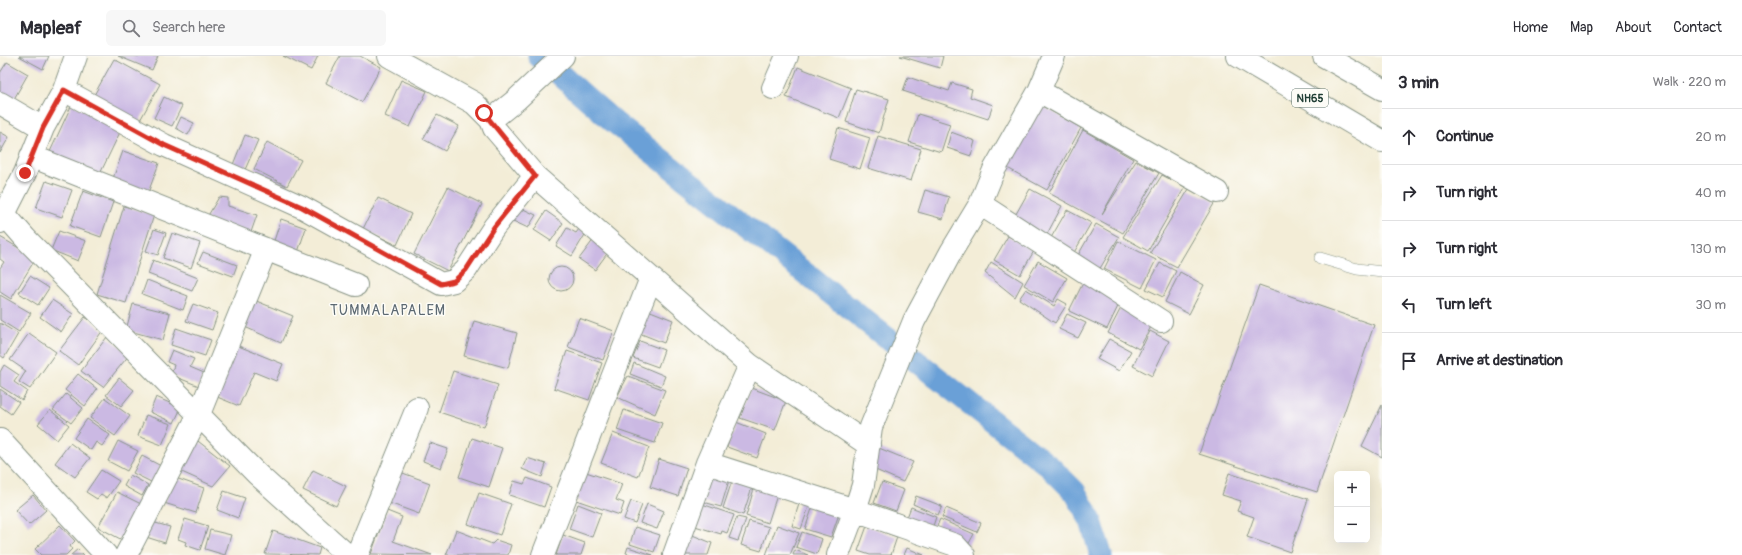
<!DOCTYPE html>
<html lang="en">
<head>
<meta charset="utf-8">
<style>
  body { margin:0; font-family:Pangolin,sans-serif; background:#f7f7f7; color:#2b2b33 }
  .controls { position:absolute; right:12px; bottom:12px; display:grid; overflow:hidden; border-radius:6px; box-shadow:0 4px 16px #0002 }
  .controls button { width:36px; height:36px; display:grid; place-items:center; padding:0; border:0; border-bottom:1px solid #e1e1e2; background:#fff; color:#2b2b33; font:20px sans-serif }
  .stop { position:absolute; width:12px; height:12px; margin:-9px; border:3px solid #d93025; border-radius:50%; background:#fff }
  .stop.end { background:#d93025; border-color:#fff; box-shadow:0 1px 4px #0008 }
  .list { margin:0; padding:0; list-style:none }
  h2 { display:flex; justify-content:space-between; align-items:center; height:52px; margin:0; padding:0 16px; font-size:17px }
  h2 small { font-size:13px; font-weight:400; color:#7c7c81 }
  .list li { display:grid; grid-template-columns:26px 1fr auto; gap:12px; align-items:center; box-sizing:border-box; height:56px; padding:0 16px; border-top:1px solid #e1e1e2 }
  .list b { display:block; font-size:15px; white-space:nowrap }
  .list em { font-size:13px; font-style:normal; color:#7c7c81 }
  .icon { flex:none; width:22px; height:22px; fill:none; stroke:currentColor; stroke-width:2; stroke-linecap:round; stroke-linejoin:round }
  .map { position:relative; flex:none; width:1382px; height:499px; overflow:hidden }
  header { display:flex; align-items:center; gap:24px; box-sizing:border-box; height:56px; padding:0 20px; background:#fff; border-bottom:1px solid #e1e1e2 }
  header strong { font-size:19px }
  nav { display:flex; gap:22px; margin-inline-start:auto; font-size:14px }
  .search { width:280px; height:36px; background:#f7f7f7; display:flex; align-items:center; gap:10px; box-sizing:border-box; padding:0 14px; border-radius:6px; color:#7c7c81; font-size:15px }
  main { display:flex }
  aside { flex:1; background:#fff }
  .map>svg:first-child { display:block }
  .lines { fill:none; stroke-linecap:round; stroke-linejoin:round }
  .canal { stroke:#6aa0d7; stroke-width:23 }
  .building { fill:#cbb9e3 }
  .service-casing { stroke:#899586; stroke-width:12 }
  .minor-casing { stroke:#899586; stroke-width:24 }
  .trunk-casing { stroke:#899586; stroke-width:24 }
  .service { stroke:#fff; stroke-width:11 }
  .minor { stroke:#fff; stroke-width:22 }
  .trunk { stroke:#fff; stroke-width:22 }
  .route { stroke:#d93025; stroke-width:5 }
  .labels { text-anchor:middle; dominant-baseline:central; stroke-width:3; stroke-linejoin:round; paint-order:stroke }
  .shield { fill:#fdfcf7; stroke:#62766e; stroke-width:1 }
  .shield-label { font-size:11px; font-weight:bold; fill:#1f3d34 }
  .quarter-label { font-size:14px; letter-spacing:1px; fill:#5b6871; stroke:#fdfcf7 }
</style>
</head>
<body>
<header>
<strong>Mapleaf</strong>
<div class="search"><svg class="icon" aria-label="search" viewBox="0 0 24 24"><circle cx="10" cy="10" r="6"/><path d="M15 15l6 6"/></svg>Search here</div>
<nav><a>Home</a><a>Map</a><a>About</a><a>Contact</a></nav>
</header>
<main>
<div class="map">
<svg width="1382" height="499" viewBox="0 0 1382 499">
  <rect width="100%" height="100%" fill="#fdfcf7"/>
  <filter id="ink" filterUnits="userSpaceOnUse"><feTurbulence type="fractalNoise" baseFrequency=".025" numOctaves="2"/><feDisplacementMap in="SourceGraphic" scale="8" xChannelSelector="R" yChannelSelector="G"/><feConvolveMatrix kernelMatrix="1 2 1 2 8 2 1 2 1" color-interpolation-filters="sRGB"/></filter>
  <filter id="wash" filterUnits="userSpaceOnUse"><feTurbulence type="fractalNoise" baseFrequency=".012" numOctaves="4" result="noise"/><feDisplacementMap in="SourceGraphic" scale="16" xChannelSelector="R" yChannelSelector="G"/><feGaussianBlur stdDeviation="0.9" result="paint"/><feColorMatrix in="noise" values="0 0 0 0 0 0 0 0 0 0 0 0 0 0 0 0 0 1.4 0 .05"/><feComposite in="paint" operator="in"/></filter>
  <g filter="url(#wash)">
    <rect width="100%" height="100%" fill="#f3edd7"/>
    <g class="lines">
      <path class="canal" d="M 539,0 L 614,66 L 1050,411 L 1075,436 L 1091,465 L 1101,499"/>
    </g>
    <g id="blocks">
      <path class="building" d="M 19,0 L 49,0 L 43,13 Z
        M 118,0 L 158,0 L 152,14 Z
        M 283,0 L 318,0 L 311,14 Z
        M 340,0 L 360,0 L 381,11 L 362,46 L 326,27 Z
        M 900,0 L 943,0 L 940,12 Z
        M 114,3 L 160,28 L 139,66 L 93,41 Z
        M 7,6 L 28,18 L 10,50 L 0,44 L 0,17 Z
        M 798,11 L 851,32 L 839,62 L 786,41 Z
        M 908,21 L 949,35 L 952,27 L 972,33 L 970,41 L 993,49 L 988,63 L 903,35 Z
        M 401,24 L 427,35 L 410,71 L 385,60 Z
        M 856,33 L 889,43 L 879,77 L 846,66 Z
        M 164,41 L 182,50 L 172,70 L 154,62 Z
        M 1037,47 L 1081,72 L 1047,134 L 1002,109 Z
        M 72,48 L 122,72 L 98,122 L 49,98 Z
        M 918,58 L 950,68 L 941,96 L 909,86 Z
        M 437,59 L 459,70 L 445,95 L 423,83 Z
        M 181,61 L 194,67 L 188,79 L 176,72 Z
        M 838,72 L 870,82 L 860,113 L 829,103 Z
        M 1083,74 L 1133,103 L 1102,158 L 1136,105 L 1159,117 L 1123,177 L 1049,137 Z
        M 0,76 L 9,81 L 0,97 Z
        M 951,76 L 975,85 L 971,100 L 947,92 Z
        M 245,79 L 258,84 L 244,116 L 232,111 Z
        M 878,80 L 921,93 L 911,125 L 868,112 Z
        M 267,86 L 301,104 L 287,130 L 254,113 Z
        M 123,95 L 159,107 L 148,137 L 112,125 Z
        M 1162,119 L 1185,131 L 1148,195 L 1123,181 Z
        M 46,125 L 72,134 L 62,161 L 36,152 Z
        M 448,131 L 482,148 L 448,215 L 414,198 Z
        M 1030,133 L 1062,150 L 1046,180 L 1012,165 Z
        M 1189,133 L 1215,146 L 1177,211 L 1150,197 Z
        M 925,134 L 949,141 L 943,163 L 918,156 Z
        M 83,135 L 113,146 L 101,181 L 70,170 Z
        M 219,141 L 228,142 L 228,150 L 257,159 L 250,179 L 206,163 Z
        M 378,142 L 411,158 L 397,189 L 363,173 Z
        M 124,150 L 154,159 L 126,247 L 97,238 Z
        M 519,151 L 536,159 L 528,172 L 511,164 Z
        M 1067,154 L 1091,167 L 1072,200 L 1048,187 Z
        M 546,155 L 563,167 L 551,185 L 534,174 Z
        M 281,163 L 306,172 L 297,199 L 272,191 Z
        M 1096,168 L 1119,181 L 1099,214 L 1077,201 Z
        M 567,172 L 576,177 L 579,173 L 586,177 L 572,200 L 556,190 Z
        M 154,173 L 166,177 L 158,199 L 146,195 Z
        M 59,175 L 86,185 L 78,205 L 51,194 Z
        M 172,177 L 200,187 L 191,212 L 163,202 Z
        M 1008,180 L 1034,195 L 1020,219 L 994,204 Z
        M 0,181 L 36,202 L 11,243 L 0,236 L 0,212 L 4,206 L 0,203 Z
        M 594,183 L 609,195 L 595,214 L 579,203 Z
        M 1118,185 L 1156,204 L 1142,232 L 1104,213 Z
        M 203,196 L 237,209 L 233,220 L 198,207 Z
        M 153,204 L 198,222 L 192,235 L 148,218 Z
        M 1038,205 L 1067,222 L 1053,246 L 1024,229 Z
        M 991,206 L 1023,226 L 1015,241 L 985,217 Z
        M 1160,207 L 1176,215 L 1163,241 L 1146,233 Z
        M549 223a12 12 0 1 1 24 0a12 12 0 1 1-24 0Z
        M 1180,216 L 1204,229 L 1189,258 L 1165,246 Z
        M 30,220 L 49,232 L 38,249 L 19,237 Z
        M 1085,223 L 1122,242 L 1107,273 L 1069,255 Z
        M 147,224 L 188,240 L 183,254 L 142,238 Z
        M 1259,229 L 1374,269 L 1317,436 L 1199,398 Z
        M 1026,233 L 1054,250 L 1058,243 L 1067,248 L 1055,267 L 1019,243 Z
        M 0,239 L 31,257 L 19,276 L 0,264 Z
        M 249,242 L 293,260 L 281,287 L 238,268 Z
        M 52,244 L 73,258 L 61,276 L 40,261 Z
        M 133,248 L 170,257 L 163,284 L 126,274 Z
        M 193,248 L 218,257 L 212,274 L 186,265 Z
        M 1123,248 L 1154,265 L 1139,293 L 1108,277 Z
        M 648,254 L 673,264 L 664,287 L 639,277 Z
        M 1067,258 L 1086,267 L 1078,282 L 1059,273 Z
        M 85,261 L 103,274 L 78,309 L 59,295 Z
        M 579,262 L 614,275 L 603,304 L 568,291 Z
        M 474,265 L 517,277 L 508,312 L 464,300 Z
        M 0,267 L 18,278 L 4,302 L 0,299 Z
        M 176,272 L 211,284 L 205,300 L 171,289 Z
        M 1150,275 L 1169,285 L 1152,320 L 1133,310 Z
        M 29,277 L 56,296 L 30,333 L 19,326 L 26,315 L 10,304 Z
        M 107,281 L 130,298 L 103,331 L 81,315 Z
        M 1109,283 L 1131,295 L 1119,315 L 1097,303 Z
        M 640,285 L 664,294 L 658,311 L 633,302 Z
        M 231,287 L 283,308 L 276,325 L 254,316 L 239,350 L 210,338 Z
        M 172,294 L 194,303 L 190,311 L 204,317 L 199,330 L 171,319 L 174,309 L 167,306 Z
        M 567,295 L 602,307 L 589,344 L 554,332 Z
        M 634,307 L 665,320 L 661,330 L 630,318 Z
        M 4,309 L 19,319 L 14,326 L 27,335 L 22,344 L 0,330 L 0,316 Z
        M 453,315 L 498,329 L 484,371 L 439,356 Z
        M 78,318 L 97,333 L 85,350 L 65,334 Z
        M 628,320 L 665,334 L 655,358 L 617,341 Z
        M 119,322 L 134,334 L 121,350 L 106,339 Z
        M 751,332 L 786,345 L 775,374 L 740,362 Z
        M 0,333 L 19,346 L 11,358 L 0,350 Z
        M 66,338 L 83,352 L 71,367 L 53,354 Z
        M 156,341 L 181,352 L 174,367 L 150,356 Z
        M 105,342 L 130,360 L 115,380 L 90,362 Z
        M 1382,349 L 1382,401 L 1362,390 Z
        M 50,354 L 69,369 L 57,384 L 38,368 Z
        M 624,354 L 662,367 L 655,387 L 617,374 Z
        M 146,359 L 171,368 L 162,389 L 138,380 Z
        M 87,363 L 110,379 L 102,390 L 96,386 L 91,394 L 74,382 Z
        M 736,366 L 766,378 L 757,402 L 727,391 Z
        M 613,377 L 649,391 L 638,421 L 601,407 Z
        M 194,382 L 230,410 L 213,430 L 175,413 Z
        M 472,382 L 502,392 L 489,431 L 459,421 Z
        M 118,385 L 138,395 L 127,415 L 108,405 Z
        M 70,387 L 90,402 L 75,421 L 55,407 Z
        M 430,387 L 448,393 L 441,412 L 423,405 Z
        M 879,392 L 913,406 L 903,426 L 871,412 Z
        M 142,400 L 161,410 L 153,427 L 133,417 Z
        M 527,402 L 546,408 L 542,421 L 522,413 Z
        M 659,403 L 687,412 L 678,440 L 650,431 Z
        M 101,414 L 119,425 L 107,442 L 101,438 L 97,443 L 86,436 Z
        M 313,414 L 346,430 L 336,450 L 303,434 Z
        M 710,415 L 730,421 L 721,451 L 700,445 Z
        M 400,416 L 430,427 L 419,458 L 389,447 Z
        M 586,416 L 622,428 L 616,444 L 624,447 L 620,459 L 576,444 Z
        M 1229,417 L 1308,443 L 1290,496 L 1247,481 L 1254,461 L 1237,455 L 1241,445 L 1222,439 Z
        M 130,419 L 148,429 L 142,440 L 124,430 Z
        M 173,421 L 204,432 L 196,457 L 164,447 Z
        M 527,422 L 551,431 L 544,451 L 509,439 L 514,425 L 524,428 Z
        M 733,422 L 753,428 L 743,459 L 723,452 Z
        M 882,426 L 904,434 L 896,455 L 874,447 Z
        M 755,429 L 778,436 L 768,467 L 746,460 Z
        M 224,435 L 245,442 L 238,462 L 217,454 Z
        M 117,436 L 143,449 L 124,485 L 98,471 Z
        M 479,437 L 511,448 L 500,479 L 468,468 Z
        M 33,439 L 46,454 L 29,469 L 15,454 Z
        M 916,440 L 942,450 L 938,459 L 913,448 Z
        M 801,442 L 811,445 L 801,473 L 792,470 Z
        M 631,445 L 642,449 L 635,467 L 624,463 Z
        M 814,447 L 840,455 L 831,481 L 805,473 Z
        M 578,448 L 601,457 L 592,481 L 569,473 Z
        M 647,448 L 664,455 L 657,473 L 640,467 Z
        M 702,448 L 734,459 L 727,477 L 722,475 L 721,478 L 695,470 Z
        M 911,451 L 936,461 L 933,470 L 906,464 Z
        M 946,452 L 981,467 L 977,476 L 942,461 Z
        M 387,455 L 402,461 L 393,485 L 432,499 L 371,498 Z
        M 737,461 L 746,463 L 738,485 L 729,482 Z
        M 185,463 L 208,470 L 200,494 L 185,489 L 186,486 L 178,483 Z
        M 940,463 L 974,478 L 968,489 L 935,475 Z
        M 148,465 L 170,471 L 165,487 L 143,480 Z
        M 749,465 L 769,471 L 761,495 L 741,489 Z
        M 60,469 L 75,485 L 70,490 L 72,493 L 66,499 L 41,499 L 35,493 Z
        M 777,469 L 799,477 L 790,499 L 766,499 Z
        M 867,470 L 897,481 L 891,499 L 870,499 L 858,495 Z
        M 635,471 L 660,479 L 654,496 L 630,488 Z
        M 210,474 L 231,479 L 225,499 L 205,493 Z
        M 456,474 L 492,488 L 496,484 L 511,489 L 508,499 L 446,499 Z
        M 273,475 L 320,492 L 318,499 L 265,498 Z
        M 802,476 L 822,483 L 817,498 L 796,491 Z
        M 690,478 L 712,487 L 708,499 L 683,499 Z
        M 563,479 L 585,487 L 581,499 L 556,499 Z
        M 628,491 L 653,499 L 633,499 L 626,497 Z
        M 907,492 L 924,499 L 904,499 Z
        M 78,493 L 84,499 L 71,499 Z
        M 795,494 L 808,499 L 793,499 Z"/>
    </g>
  </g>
  <g filter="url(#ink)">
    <use href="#blocks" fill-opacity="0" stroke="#899586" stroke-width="1"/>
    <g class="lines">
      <g class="service-casing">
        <path id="service" d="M 1320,202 L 1357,213 L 1382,216"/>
      </g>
      <g class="minor-casing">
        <path id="minor" d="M 389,0 L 474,47 L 491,64 L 494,72 L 535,120 L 750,309 L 869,389
          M 773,32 L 787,0
          M 64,34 L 164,89 L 302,151 L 441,228 L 454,225 L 466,214 L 494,171 L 535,120
          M 1039,35 L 1217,136
          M 0,47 L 43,72
          M 491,64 L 516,44 L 563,0
          M 31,100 L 356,229
          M 980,148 L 1161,265
          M 5,159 L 26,183 L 257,418 L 347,499
          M 0,166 L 25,117 L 43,72 L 64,34 L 76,0
          M 0,384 L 106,499
          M 707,407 L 855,454 L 955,489 L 964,499
          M 126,499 L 199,358 L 266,193
          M 357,499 L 417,352
          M 543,499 L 651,222
          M 674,499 L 707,407 L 750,309
          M 838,499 L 855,454 L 863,429 L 871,371 L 914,265 L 951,196 L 980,148 L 994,114 L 1039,35 L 1054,0"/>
      </g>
      <g class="trunk-casing">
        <path id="trunk" d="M 1238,0 L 1382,85
          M 1324,0 L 1382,33"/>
      </g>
      <use href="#service" class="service"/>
      <use href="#minor" class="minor"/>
      <use href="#trunk" class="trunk"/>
    </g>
  </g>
  <g class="lines" filter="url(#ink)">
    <path class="route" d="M 25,117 L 43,72 L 64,34 L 164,89 L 302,151 L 441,228 L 454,225 L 466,214 L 494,171 L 535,120 L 484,57"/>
  </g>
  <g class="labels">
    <rect class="shield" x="1292" y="33" width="36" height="18" rx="3"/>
    <g class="shield-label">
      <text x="1310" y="42">NH65</text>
    </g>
    <g class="quarter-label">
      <text x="388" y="254">TUMMALAPALEM</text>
    </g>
  </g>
</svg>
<div class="controls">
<button>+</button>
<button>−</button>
</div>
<div class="stop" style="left:484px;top:57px"></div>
<div class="stop end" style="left:25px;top:117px"></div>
</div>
<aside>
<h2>3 min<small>Walk · 220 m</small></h2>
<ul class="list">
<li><svg class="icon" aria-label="ahead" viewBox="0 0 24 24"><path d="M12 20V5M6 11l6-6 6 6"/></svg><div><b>Continue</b></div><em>20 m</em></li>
<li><svg class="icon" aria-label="right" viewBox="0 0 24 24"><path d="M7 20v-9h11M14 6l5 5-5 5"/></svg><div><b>Turn right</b></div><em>40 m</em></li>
<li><svg class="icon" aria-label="right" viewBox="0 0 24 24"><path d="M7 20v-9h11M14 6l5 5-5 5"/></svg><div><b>Turn right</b></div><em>130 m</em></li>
<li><svg class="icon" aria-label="left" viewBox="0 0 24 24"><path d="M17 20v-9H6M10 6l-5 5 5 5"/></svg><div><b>Turn left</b></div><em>30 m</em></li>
<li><svg class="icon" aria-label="arrive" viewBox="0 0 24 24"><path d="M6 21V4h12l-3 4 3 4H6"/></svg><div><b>Arrive at destination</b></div></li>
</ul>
</aside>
</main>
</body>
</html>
